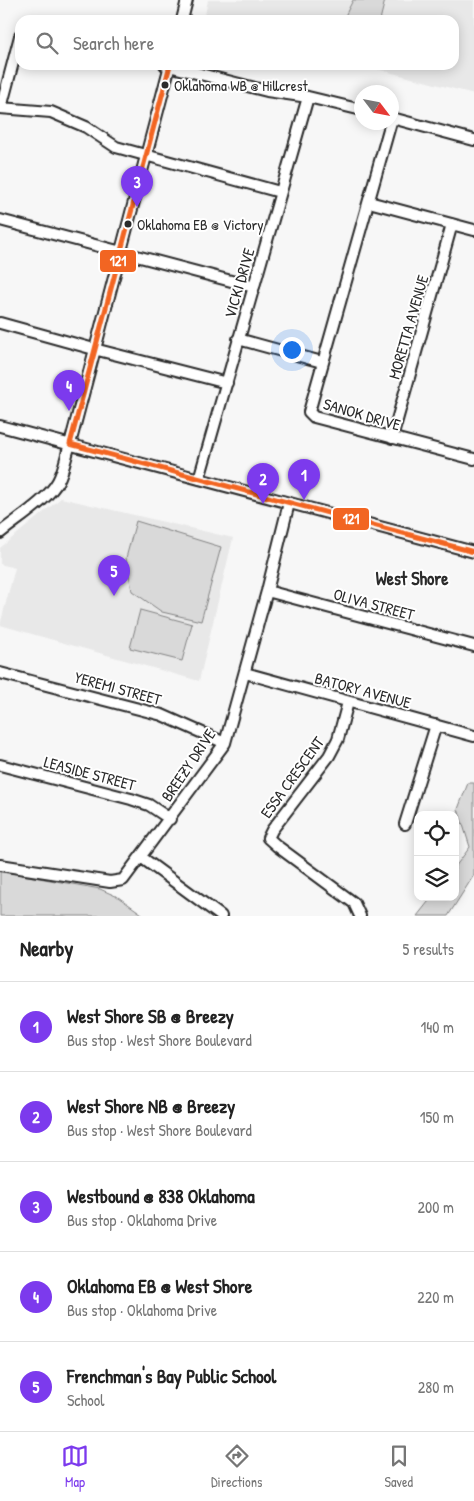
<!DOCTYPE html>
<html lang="en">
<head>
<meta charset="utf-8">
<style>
  body { margin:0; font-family:"Patrick Hand",sans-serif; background:#f6f6f6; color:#222 }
  .controls { position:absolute; right:15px; bottom:15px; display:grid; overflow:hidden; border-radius:10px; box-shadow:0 2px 12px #0003 }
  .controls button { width:45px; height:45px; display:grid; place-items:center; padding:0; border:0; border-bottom:1px solid #e0e0e0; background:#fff; color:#222; font:25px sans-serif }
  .compass { position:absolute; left:354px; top:85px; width:45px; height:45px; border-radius:50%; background:#fff; box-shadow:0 2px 12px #0003; rotate:122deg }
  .you { position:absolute; left:291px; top:349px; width:18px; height:18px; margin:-12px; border:4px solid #fff; border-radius:50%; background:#1a73e8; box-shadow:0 0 0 8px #1a73e833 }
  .badge { display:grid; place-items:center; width:32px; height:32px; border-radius:50%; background:#7c3aed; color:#fff; font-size:16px; font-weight:700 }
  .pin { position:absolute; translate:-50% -41px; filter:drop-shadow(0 1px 2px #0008) }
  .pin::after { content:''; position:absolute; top:26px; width:18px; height:15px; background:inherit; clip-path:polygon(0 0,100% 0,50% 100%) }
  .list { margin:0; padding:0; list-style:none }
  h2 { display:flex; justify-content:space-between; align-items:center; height:65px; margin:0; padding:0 20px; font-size:21px }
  h2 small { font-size:16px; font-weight:400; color:#767676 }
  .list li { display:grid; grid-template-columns:32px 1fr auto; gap:15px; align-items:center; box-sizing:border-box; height:90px; padding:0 20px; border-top:1px solid #e0e0e0 }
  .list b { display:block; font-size:19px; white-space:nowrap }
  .list p { margin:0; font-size:16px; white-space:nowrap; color:#767676 }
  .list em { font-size:16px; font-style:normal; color:#767676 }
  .icon { flex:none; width:28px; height:28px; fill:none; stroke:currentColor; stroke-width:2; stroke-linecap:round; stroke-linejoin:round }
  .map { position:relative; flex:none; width:474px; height:916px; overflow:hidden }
  .search { position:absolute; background:#fff; box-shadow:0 2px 12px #0003; left:15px; right:15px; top:15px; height:55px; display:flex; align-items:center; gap:12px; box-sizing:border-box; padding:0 18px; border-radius:15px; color:#767676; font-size:19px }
  .sheet { height:515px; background:#fff }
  nav { display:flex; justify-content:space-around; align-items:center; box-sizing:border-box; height:70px; border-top:1px solid #e0e0e0; background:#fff; font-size:14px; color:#767676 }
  nav a { display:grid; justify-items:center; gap:2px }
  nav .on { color:#7c3aed }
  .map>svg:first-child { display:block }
  .built { fill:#e8e8e8 }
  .green { fill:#d9d9d9; stroke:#828282 }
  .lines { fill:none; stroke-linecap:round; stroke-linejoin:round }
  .minor-casing { stroke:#2b2b2b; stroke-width:14 }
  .minor { stroke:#fff; stroke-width:10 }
  .bus-1-casing { stroke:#fff; stroke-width:9 }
  .bus-1 { stroke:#f26522; stroke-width:5 }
  .bus-dot { fill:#2b2b2b; stroke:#fff; stroke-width:2 }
  .labels { text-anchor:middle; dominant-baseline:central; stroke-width:4; stroke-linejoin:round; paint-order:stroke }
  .bus-label { font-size:15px; fill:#2b2b2b; stroke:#fff; text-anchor:start }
  .street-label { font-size:16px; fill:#2b2b2b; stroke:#fff }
  .neighbourhood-label { font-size:18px; font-weight:bold; fill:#2b2b2b; stroke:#fff }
  .line-badge { stroke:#fff; stroke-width:2 }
  .badge-label { font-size:14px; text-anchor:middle; font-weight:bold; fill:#fff }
</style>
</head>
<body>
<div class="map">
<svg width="474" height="916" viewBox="0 0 474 916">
  <rect width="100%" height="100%" fill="#f7f7f7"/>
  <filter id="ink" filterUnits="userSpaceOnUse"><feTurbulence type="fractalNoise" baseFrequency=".02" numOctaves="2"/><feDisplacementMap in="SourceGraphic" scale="10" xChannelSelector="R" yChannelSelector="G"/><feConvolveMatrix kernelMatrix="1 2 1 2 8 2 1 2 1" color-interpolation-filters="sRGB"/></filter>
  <g filter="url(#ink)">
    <path class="built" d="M 208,0 L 353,0 L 343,20 L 253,20 L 233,17 L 220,20 L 204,20 Z
      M 385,0 L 474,0 L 474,94 L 369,67 L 370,65 L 454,65 L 454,20 L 380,20 Z
      M 61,498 L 233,538 L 199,681 L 0,625 L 15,568 L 0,564 L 0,548 Z"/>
    <path class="green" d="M 353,0 L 385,0 L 380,20 L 343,20 Z
      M 136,521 L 221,547 L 201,621 L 162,612 L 132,591 L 126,558 Z
      M 140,610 L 192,624 L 182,661 L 130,648 Z
      M 468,783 L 474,783 L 474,875 L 448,916 L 417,916 L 432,897 L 455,897 L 455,867 L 470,847 L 458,809 Z
      M 0,871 L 100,889 L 118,897 L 145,916 L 0,916 Z"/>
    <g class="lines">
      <g class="minor-casing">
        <path id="minor" d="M 182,20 L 187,0
          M 165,65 L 267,91 L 308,97 L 362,110
          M 0,108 L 51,112 L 86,127 L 116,147 L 280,192
          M 1,108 L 20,36
          M 392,118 L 474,140
          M 391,122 L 309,412 L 314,417 L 474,459
          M 369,202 L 474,230
          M 0,220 L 254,287
          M 0,323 L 94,349 L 227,383
          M 238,339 L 322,362
          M 0,426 L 474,552
          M 392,438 L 452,224
          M 199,479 L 308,97
          M 0,533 C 17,519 48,500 58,481 C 64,470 66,456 70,444 L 170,65
          M 267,591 L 474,646
          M 0,673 L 162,715 L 225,743
          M 245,673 L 474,736
          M 348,702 L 338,739 L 329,756 L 272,830 L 268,838 L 277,846 L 354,903 L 360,916
          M 0,765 L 131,799 L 149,805 L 170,819
          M 405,824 L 436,725
          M 141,857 L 221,916
          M 0,865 L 110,882 L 123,880 L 225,743 L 267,591 L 289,503"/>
      </g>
      <use href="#minor" class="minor"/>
      <g class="bus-1-casing">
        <path id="bus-1" d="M 170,65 L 70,444 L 474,552"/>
      </g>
      <use href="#bus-1" class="bus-1"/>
    </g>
  </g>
  <g class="bus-dot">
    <circle cx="165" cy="85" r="4.5"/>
    <circle cx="128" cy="224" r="4.5"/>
  </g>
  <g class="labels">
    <g class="bus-label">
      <text x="174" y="85">Oklahoma WB @ Hillcrest</text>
      <text x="137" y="224">Oklahoma EB @ Victory</text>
    </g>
    <g class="street-label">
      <text transform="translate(239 283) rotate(-74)">VICKI DRIVE</text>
      <text transform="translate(408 327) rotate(-74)">MORETTA AVENUE</text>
      <text transform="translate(362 414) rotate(16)">SANOK DRIVE</text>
      <text transform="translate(374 604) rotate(15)">OLIVA STREET</text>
      <text transform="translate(118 688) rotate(15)">YEREMI STREET</text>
      <text transform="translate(363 690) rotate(15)">BATORY AVENUE</text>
      <text transform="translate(188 765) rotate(-56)">BREEZY DRIVE</text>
      <text transform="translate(90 773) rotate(15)">LEASIDE STREET</text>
      <text transform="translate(292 777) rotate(-54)">ESSA CRESCENT</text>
    </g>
    <g class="neighbourhood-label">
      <text x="412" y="578">West Shore</text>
    </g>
  </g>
  <g class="line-badge">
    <rect x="99" y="249" width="38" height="24" rx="5" fill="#f26522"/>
    <rect x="332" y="507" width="38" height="24" rx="5" fill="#f26522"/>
  </g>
  <g class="badge-label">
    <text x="118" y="266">121</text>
    <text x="351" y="524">121</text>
  </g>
</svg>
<div class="controls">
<button><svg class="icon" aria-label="locate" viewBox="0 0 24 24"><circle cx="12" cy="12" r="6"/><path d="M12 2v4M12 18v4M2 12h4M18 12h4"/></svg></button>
<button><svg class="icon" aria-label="layers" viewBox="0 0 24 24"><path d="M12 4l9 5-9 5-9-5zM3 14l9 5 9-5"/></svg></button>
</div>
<svg class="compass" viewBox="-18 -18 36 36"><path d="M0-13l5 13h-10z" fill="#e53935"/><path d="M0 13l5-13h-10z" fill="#767676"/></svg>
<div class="you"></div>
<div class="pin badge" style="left:304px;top:500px">1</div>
<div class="pin badge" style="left:263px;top:504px">2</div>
<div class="pin badge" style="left:137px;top:207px">3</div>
<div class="pin badge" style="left:69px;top:411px">4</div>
<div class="pin badge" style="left:114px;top:596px">5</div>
<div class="search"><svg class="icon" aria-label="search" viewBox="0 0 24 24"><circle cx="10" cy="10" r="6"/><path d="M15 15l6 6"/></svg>Search here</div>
</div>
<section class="sheet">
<h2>Nearby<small>5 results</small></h2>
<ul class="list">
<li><span class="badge">1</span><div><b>West Shore SB @ Breezy</b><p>Bus stop · West Shore Boulevard</p></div><em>140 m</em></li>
<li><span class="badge">2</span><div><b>West Shore NB @ Breezy</b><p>Bus stop · West Shore Boulevard</p></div><em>150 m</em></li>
<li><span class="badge">3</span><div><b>Westbound @ 838 Oklahoma</b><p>Bus stop · Oklahoma Drive</p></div><em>200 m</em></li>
<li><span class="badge">4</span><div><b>Oklahoma EB @ West Shore</b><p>Bus stop · Oklahoma Drive</p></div><em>220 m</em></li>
<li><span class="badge">5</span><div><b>Frenchman's Bay Public School</b><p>School</p></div><em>280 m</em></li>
</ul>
</section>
<nav>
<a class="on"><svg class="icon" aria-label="map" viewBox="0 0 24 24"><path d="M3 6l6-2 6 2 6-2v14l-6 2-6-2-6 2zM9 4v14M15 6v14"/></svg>Map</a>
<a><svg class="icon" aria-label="directions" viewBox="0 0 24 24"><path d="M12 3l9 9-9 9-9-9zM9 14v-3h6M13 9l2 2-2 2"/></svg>Directions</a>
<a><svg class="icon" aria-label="saved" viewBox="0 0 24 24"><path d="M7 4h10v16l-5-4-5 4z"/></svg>Saved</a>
</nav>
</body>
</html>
